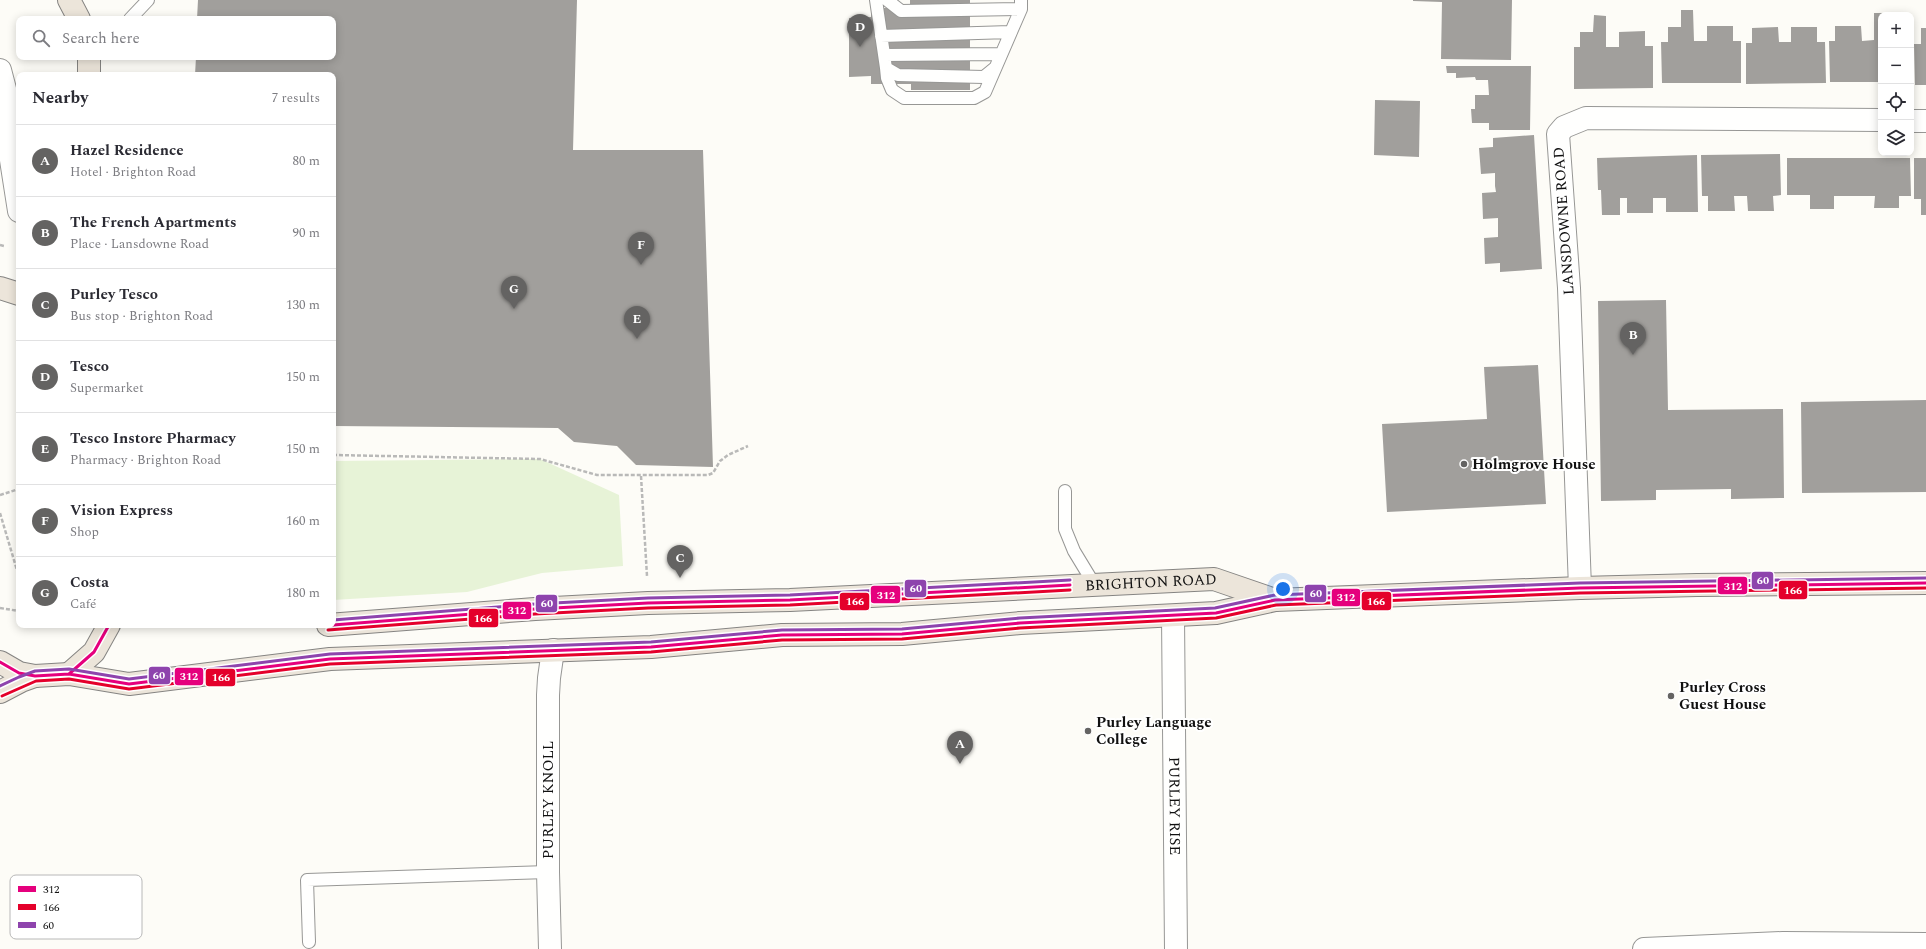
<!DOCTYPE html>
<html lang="en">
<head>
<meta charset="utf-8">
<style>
  body { margin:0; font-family:Spectral,serif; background:#f7f7f7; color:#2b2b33 }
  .controls { position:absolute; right:12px; top:12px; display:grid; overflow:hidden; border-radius:8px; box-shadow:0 2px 10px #0003 }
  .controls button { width:36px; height:36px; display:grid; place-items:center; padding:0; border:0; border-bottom:1px solid #e1e1e2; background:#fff; color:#2b2b33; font:20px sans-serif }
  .you { position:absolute; left:1283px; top:589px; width:14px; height:14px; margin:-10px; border:3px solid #fff; border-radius:50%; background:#1a73e8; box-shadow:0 0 0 6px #1a73e833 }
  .badge { display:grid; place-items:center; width:26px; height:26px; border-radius:50%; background:#646362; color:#fff; font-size:13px; font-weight:700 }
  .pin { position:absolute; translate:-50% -33px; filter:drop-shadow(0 1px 2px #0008) }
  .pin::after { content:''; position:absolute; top:21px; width:14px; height:12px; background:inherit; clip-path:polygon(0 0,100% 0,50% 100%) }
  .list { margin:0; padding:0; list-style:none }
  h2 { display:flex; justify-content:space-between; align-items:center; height:52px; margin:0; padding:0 16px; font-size:17px }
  h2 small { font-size:13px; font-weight:400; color:#7c7c81 }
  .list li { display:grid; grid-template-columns:26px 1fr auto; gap:12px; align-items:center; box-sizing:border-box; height:72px; padding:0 16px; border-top:1px solid #e1e1e2 }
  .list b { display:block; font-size:15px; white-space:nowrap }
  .list p { margin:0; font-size:13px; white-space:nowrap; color:#7c7c81 }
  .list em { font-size:13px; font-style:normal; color:#7c7c81 }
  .icon { flex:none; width:22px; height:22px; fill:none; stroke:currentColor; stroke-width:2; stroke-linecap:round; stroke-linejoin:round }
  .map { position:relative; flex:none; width:1926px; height:949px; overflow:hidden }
  .search { position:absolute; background:#fff; box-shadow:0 2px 10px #0003; left:16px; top:16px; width:320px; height:44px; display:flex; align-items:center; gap:10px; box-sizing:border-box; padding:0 14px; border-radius:8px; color:#7c7c81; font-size:15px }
  .panel { position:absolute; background:#fff; box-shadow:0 2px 10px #0003; left:16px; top:72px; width:320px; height:556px; border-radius:8px }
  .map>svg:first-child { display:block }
  .green { fill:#e7f3d7 }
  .building { fill:#a19f9c }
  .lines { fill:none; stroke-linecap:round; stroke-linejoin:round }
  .service-casing { stroke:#979795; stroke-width:14 }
  .minor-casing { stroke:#979795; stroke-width:24 }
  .trunk-casing { stroke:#858482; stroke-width:24 }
  .path { stroke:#b9b9b8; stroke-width:2.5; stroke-dasharray:4 2; stroke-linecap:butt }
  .service { stroke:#fffffe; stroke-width:12 }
  .minor { stroke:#fffffe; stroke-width:22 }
  .trunk { stroke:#ece5da; stroke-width:22 }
  .bus-1-casing { stroke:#fff; stroke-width:6 }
  .bus-2-casing { stroke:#fff; stroke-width:6 }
  .bus-3-casing { stroke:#fff; stroke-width:6 }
  .bus-1 { stroke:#e5007d; stroke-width:3 }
  .bus-2 { stroke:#e4002b; stroke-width:3 }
  .bus-3 { stroke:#8e44ad; stroke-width:3 }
  .poi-dot { fill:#646362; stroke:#fff; stroke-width:1.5 }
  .labels { text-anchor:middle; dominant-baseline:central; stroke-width:4; stroke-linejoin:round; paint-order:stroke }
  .street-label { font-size:15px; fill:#111; stroke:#fff }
  .poi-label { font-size:15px; font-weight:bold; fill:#111; stroke:#fff; text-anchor:start }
  .key { fill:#fff; stroke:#b8b8b8; stroke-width:1 }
  .key-label { font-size:11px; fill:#111 }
  .line-badge { stroke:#fff; stroke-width:1.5 }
  .badge-label { font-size:11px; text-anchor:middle; font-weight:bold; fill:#fff }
</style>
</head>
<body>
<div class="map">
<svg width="1926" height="949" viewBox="0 0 1926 949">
  <rect width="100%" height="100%" fill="#fdfcf7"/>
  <path class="green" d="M 540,459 L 619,495 L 623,566 L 542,573 L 467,592 L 333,600 L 333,461 Z"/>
  <path class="building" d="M 198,0 L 577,0 L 573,150 L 703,150 L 713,467 L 636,465 L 617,446 L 574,442 L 558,428 L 333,426 L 333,75 L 195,75 L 196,57 L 333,57 L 333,19 L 197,19 Z
    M 910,0 L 970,0 L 970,90 L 911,90 L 911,84 L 871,84 L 871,76 L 849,77 L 849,18 L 871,17 L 871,8 L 910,8 Z
    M 1413,0 L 1512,0 L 1511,60 L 1441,59 L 1442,2 L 1413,1 Z
    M 1681,10 L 1693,10 L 1694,41 L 1707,41 L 1707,26 L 1733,26 L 1733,41 L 1741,41 L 1741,83 L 1662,83 L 1661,42 L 1668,42 L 1668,27 L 1681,27 Z
    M 1874,13 L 1901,13 L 1901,15 L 1881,15 L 1881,82 L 1830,82 L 1829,41 L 1835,41 L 1835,26 L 1861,26 L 1862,41 L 1874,40 Z
    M 1594,15 L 1606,16 L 1606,47 L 1619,47 L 1619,32 L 1645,31 L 1645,46 L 1653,46 L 1653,88 L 1574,89 L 1574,47 L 1580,47 L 1580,32 L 1593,32 Z
    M 1778,27 L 1779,42 L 1791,42 L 1791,27 L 1817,27 L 1817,42 L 1825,42 L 1826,83 L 1746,84 L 1746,43 L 1752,43 L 1752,28 Z
    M 1921,28 L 1926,28 L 1926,85 L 1915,85 L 1914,44 L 1921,44 Z
    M 1446,66 L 1531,66 L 1530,130 L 1489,130 L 1489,123 L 1472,123 L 1471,109 L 1475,109 L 1475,95 L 1489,95 L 1488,80 L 1476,80 L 1475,77 L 1456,78 L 1456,73 L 1447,73 Z
    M 1375,100 L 1420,101 L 1419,157 L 1374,155 Z
    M 1534,135 L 1542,269 L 1500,272 L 1500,263 L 1485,264 L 1484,238 L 1498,237 L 1498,218 L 1483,219 L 1482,193 L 1496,192 L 1495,186 L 1495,173 L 1481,174 L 1479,148 L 1493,147 L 1493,138 Z
    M 1780,154 L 1781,195 L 1773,196 L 1774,211 L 1748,211 L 1747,196 L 1734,196 L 1735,211 L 1708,211 L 1708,196 L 1702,196 L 1701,155 Z
    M 1697,155 L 1698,212 L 1666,212 L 1666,198 L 1653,198 L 1653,213 L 1627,213 L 1627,198 L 1620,198 L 1620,215 L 1602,215 L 1601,190 L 1598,190 L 1597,158 Z
    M 1787,158 L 1910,158 L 1911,196 L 1899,196 L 1899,208 L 1874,208 L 1875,196 L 1834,196 L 1834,209 L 1810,209 L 1810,195 L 1787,195 Z
    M 1914,158 L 1926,158 L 1926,215 L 1921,215 L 1921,199 L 1914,199 Z
    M 1666,300 L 1668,410 L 1783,409 L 1784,498 L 1731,499 L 1731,489 L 1656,490 L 1656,500 L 1601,501 L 1598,301 Z
    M 1538,365 L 1546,504 L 1387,512 L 1382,424 L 1487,419 L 1484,367 Z
    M 1926,400 L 1926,492 L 1802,493 L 1801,402 Z"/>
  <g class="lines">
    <g class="service-casing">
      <path id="service" d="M 876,0 L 886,68 L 898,75 L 984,77 L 995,68
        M 887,0 L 901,11 L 1021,9 L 1021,0
        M 130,19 L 148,0
        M 881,36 L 1010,32
        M 884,55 L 1001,54
        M 886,68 L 887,78 L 892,90 L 904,98 L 974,98 L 985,92 L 1021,9
        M 1065,491 L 1065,529 L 1074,551 L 1094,584
        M 309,942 L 307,880 L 548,872"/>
    </g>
    <g class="minor-casing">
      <g id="minor">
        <path d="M 0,70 L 6,93 L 9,147 L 19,211"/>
        <path d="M 1911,121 L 1926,121"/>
        <path d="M 1580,588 L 1569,288 L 1558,134 L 1564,127 L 1586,118 L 1881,120"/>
        <path id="s1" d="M 1173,616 L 1176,949"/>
        <path d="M 550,949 L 548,872 L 548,695 L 549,678 L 553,650"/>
        <path d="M 1644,949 L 1783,943 L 1926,944"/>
      </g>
    </g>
    <g class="trunk-casing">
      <g id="trunk">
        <path d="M 69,0 L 79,19"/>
        <path d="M 89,57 L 89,75"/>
        <path d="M 0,288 L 19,294"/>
        <path id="s2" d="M 328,625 L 535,609 L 648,603 L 790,600 L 1214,579 L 1275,600"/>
        <path d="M 0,662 L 19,673 L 35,676 L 69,674 L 129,684 L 330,659 L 651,647 L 782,635 L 902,634 L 1020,623 L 1216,613 L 1275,600 L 1580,588 L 1697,585 L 1926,583"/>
        <path d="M 69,674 L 94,652 L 109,625"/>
        <path d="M 0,692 L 21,681 L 35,676"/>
      </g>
    </g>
    <path class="path" d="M 0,245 L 4,246
      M 333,455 L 540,459 L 597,475 L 708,475 L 713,473 L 720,461 L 728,455 L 748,446
      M 641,476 L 647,576
      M 0,495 L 19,489
      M 0,513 L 19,577
      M 0,608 L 19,611"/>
    <use href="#service" class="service"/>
    <use href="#minor" class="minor"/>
    <use href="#trunk" class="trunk"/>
    <g class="bus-1-casing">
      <path id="bus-1" d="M 333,625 L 535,609 L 648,603 L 790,600 L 1070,585
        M 0,662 L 19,673 L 35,676 L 69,674 L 129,684 L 330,659 L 651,647 L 782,635 L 902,634 L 1020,623 L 1216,613 L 1275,600 L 1580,588 L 1926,583
        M 69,674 L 94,652 L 109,625"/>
    </g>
    <g class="bus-2-casing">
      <path id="bus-2" d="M 328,630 L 535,614 L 648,608 L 790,605 L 1070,590
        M 2,696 L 36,681 L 69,679 L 129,689 L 330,664 L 651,652 L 782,640 L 902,639 L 1020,628 L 1216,618 L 1276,605 L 1580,593 L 1926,588"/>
    </g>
    <g class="bus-3-casing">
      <path id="bus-3" d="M 333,620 L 535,604 L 648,598 L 790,595 L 1070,580
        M 0,686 L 19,677 L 35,671 L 69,669 L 129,679 L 330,654 L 651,642 L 782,630 L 902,629 L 1020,618 L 1215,608 L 1275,595 L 1580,583 L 1926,578"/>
    </g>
    <use href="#bus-1" class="bus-1"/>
    <use href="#bus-2" class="bus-2"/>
    <use href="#bus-3" class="bus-3"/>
  </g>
  <g class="poi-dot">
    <circle cx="1464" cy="464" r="4"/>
    <circle cx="1671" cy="696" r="4"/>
    <circle cx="1088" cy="731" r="4"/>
  </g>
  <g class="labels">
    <g class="street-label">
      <text transform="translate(1564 221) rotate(-94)">LANSDOWNE ROAD</text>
      <text stroke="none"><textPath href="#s2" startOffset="824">BRIGHTON ROAD</textPath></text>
      <text transform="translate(548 800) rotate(-90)">PURLEY KNOLL</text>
      <text stroke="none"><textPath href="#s1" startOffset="190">PURLEY RISE</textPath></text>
    </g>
    <g class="poi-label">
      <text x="1472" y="464">Holmgrove House</text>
      <text x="1679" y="687">Purley Cross<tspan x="1679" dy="17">Guest House</tspan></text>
      <text x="1096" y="722">Purley Language<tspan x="1096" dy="17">College</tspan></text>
    </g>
  </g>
  <rect x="10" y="875" width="132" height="64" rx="6" class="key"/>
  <rect x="18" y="886" width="18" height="6" fill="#e5007d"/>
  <rect x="18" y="904" width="18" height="6" fill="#e4002b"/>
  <rect x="18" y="922" width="18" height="6" fill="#8e44ad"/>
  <g class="key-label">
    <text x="43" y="893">312</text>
    <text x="43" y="911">166</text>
    <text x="43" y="929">60</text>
  </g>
  <g class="line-badge">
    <rect x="1751" y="571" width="23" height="19" rx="4" fill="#8e44ad"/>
    <rect x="1717" y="576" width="31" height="19" rx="4" fill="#e5007d"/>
    <rect x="904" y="579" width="23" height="19" rx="4" fill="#8e44ad"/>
    <rect x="1778" y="580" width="30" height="20" rx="4" fill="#e4002b"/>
    <rect x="1304" y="584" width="23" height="19" rx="4" fill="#8e44ad"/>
    <rect x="870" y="585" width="31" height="19" rx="4" fill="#e5007d"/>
    <rect x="1331" y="588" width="30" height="19" rx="4" fill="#e5007d"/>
    <rect x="1361" y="591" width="31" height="20" rx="4" fill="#e4002b"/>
    <rect x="839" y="592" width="31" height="19" rx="4" fill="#e4002b"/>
    <rect x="535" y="594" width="23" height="19" rx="4" fill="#8e44ad"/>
    <rect x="502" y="601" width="30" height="19" rx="4" fill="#e5007d"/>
    <rect x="468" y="608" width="31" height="20" rx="4" fill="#e4002b"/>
    <rect x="148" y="666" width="23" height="19" rx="4" fill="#8e44ad"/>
    <rect x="174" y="667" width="30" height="19" rx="4" fill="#e5007d"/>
    <rect x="205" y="668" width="31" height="19" rx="4" fill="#e4002b"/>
  </g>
  <g class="badge-label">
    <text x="1763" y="584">60</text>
    <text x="1733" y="590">312</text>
    <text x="916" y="592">60</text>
    <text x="1793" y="594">166</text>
    <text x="1316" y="597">60</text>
    <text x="886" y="599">312</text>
    <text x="1346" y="601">312</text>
    <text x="1376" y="605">166</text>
    <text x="855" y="605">166</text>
    <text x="547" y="607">60</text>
    <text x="517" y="614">312</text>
    <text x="483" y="622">166</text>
    <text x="159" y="679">60</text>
    <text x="189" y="680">312</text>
    <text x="221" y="681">166</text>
  </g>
</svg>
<div class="controls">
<button>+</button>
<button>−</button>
<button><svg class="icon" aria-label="locate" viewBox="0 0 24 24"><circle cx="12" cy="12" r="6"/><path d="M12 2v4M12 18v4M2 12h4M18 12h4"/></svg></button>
<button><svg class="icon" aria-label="layers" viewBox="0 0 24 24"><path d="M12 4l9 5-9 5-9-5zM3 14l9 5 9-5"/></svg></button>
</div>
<div class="you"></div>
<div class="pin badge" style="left:960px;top:764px">A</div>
<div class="pin badge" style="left:1633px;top:355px">B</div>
<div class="pin badge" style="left:680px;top:578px">C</div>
<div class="pin badge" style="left:860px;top:47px">D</div>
<div class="pin badge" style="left:637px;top:339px">E</div>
<div class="pin badge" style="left:641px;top:265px">F</div>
<div class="pin badge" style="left:514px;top:309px">G</div>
<div class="search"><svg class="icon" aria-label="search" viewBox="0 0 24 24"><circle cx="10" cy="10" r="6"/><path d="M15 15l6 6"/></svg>Search here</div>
<section class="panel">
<h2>Nearby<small>7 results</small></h2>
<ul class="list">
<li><span class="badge">A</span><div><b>Hazel Residence</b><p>Hotel · Brighton Road</p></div><em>80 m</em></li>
<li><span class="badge">B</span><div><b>The French Apartments</b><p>Place · Lansdowne Road</p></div><em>90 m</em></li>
<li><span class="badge">C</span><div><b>Purley Tesco</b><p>Bus stop · Brighton Road</p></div><em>130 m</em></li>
<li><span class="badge">D</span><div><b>Tesco</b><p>Supermarket</p></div><em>150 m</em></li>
<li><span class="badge">E</span><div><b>Tesco Instore Pharmacy</b><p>Pharmacy · Brighton Road</p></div><em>150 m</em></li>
<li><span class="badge">F</span><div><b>Vision Express</b><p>Shop</p></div><em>160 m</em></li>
<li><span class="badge">G</span><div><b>Costa</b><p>Café</p></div><em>180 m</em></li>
</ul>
</section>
</div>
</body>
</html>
